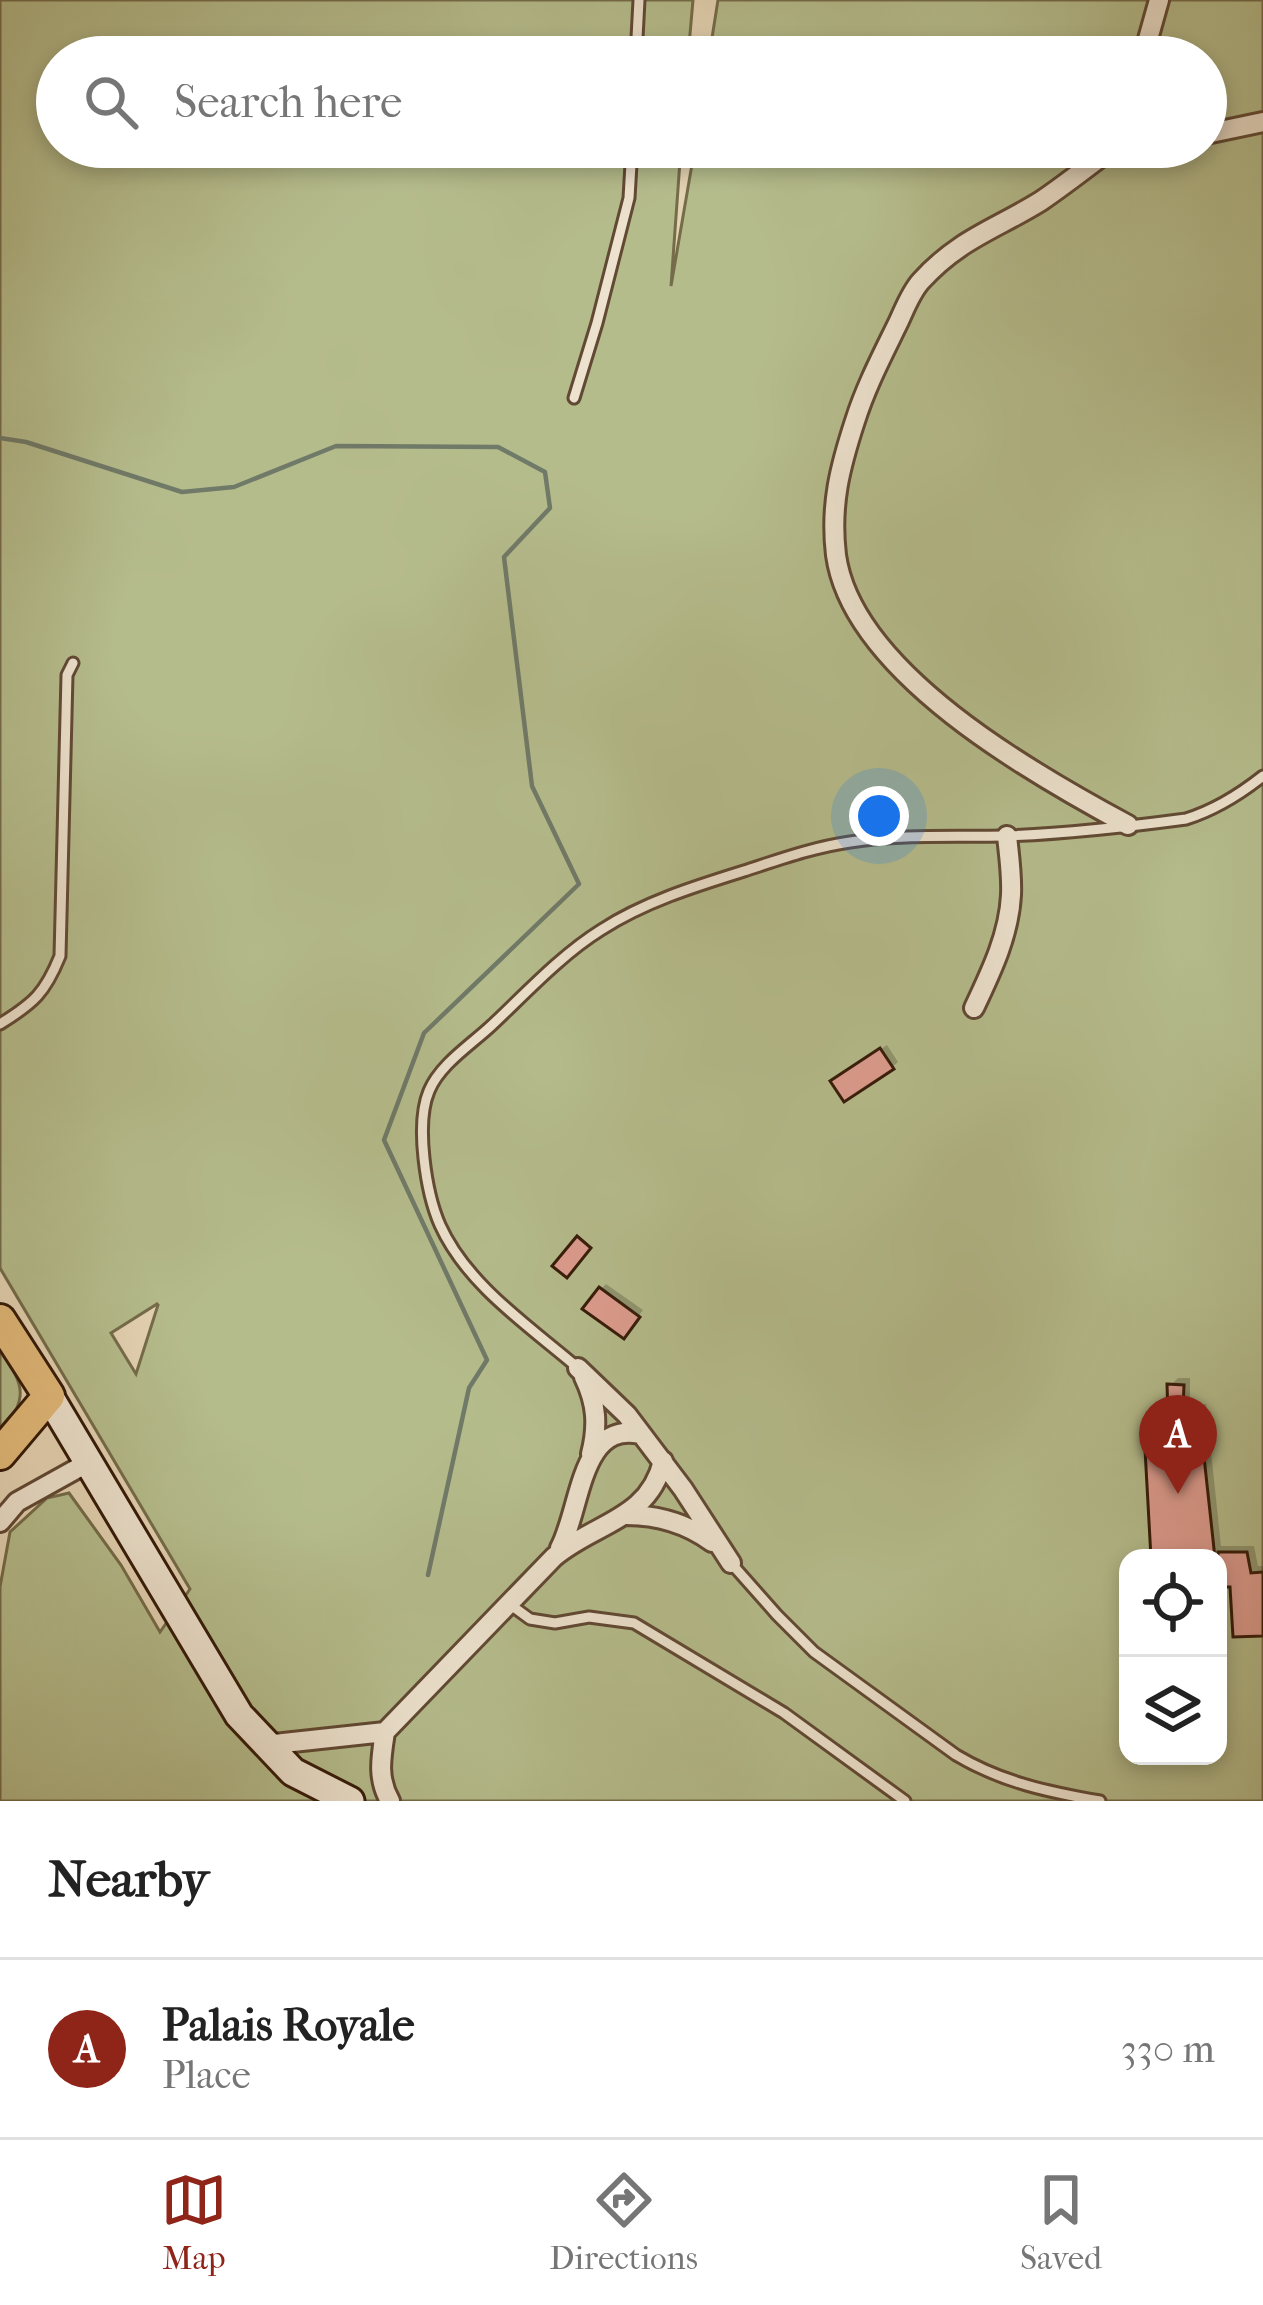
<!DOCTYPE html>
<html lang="en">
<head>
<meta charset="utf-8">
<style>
  body { margin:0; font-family:"IM FELL French Canon",serif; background:#f2f2f2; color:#222 }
  .controls { position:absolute; right:36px; bottom:36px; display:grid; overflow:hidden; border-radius:24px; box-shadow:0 6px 18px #0003 }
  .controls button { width:108px; height:108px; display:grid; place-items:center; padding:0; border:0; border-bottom:3px solid #e0e0e0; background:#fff; color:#222; font:60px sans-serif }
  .you { position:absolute; left:879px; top:816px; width:42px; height:42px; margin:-30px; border:9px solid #fff; border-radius:50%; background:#1a73e8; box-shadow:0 0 0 18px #1a73e833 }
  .badge { display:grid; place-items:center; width:78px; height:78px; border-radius:50%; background:#8f2418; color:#fff; font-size:39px; font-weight:700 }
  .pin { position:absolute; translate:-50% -99px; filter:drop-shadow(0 3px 6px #0008) }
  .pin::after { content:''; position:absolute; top:63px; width:42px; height:36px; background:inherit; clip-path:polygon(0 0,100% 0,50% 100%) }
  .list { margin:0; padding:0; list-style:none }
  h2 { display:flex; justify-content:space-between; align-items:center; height:156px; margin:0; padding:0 48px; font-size:51px }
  h2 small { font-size:39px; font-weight:400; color:#767676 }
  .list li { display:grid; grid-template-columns:78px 1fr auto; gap:36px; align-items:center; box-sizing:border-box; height:180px; padding:0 48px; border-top:3px solid #e0e0e0 }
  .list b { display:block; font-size:45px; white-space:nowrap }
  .list p { margin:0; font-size:39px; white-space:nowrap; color:#767676 }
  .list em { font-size:39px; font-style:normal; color:#767676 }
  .icon { flex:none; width:66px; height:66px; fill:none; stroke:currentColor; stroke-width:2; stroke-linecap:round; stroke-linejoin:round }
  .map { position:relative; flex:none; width:1263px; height:1801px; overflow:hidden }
  .search { position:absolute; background:#fff; box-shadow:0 6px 18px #0003; left:36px; right:36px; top:36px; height:132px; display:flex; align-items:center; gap:30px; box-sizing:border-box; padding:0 42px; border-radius:66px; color:#767676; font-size:45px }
  .sheet { height:336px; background:#fff }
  nav { display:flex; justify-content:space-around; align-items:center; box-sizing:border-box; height:168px; border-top:3px solid #e0e0e0; background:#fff; font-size:33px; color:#767676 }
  nav a { display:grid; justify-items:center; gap:6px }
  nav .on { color:#8f2418 }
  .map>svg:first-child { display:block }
  .green { fill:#b5bc8c; stroke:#756c4a; stroke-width:3; fill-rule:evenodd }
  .shadow { fill:#0003 }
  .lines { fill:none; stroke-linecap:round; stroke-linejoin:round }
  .stream { stroke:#707a68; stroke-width:4.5 }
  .building { fill:#de9d90; stroke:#351b09; stroke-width:3 }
  .lane-casing { stroke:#614934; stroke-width:15 }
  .street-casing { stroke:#614934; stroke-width:24 }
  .secondary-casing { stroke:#351b09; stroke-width:33 }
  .primary-casing { stroke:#351b09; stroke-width:36 }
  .lane { stroke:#ede2ce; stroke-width:9 }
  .street { stroke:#ede2ce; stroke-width:18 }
  .secondary { stroke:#ede2ce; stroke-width:27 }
  .primary { stroke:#e2ba7a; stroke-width:30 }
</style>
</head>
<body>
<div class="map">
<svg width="1263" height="1801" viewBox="0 0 1263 1801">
  <rect width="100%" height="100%" fill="#e4d3b3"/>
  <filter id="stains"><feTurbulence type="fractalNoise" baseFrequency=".00167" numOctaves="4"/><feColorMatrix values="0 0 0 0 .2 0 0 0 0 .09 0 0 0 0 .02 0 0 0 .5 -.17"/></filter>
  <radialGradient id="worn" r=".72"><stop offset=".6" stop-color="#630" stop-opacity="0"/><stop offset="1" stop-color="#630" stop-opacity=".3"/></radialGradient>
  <path class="green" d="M 0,0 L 693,0 L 688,57 L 57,57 L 57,147 L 681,147 L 671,286 L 695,147 L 1206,147 L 1206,57 L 709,57 L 718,0 L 1263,0 L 1263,1801 L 0,1801 L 0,1587 L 10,1532 L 47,1498 L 69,1493 L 121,1565 L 160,1632 L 190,1589 L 0,1268 ZM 157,1304 L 158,1305 L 136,1374 L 111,1333 ZM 1128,1558 L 1218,1558 L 1218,1756 L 1128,1756 Z
    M 0,1349 C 27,1390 27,1396 0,1437 Z"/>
  <path class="shadow" d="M 887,1045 L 898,1062 L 892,1067 L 839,1076 Z
    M 606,1284 L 643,1310 L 628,1330 L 601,1289 Z
    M 1178,1378 L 1190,1378 L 1190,1404 L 1206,1404 L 1221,1546 L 1254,1546 L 1258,1566 L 1263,1566 L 1263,1633 L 1233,1584 L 1218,1584 L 1218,1558 L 1154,1558 L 1147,1432 L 1155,1424 L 1162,1424 L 1162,1417 L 1171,1408 L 1170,1386 Z"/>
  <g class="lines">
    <path class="stream" d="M 0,438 L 26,442 L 182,492 L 234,487 L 336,446 L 498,447 L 545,472 L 550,508 L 504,557 L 532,786 L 579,884 L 424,1033 L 384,1140 L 487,1360 L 469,1388 L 428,1575"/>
  </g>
  <path class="building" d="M 880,1048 L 894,1069 L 844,1102 L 830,1081 Z
    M 577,1236 L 591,1248 L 567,1278 L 552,1266 Z
    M 599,1287 L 640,1317 L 624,1339 L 582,1309 Z
    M 1167,1384 L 1184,1385 L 1183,1410 L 1199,1411 L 1215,1558 L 1151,1558 L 1144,1431 L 1159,1430 L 1159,1415 L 1168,1416 Z
    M 1218,1552 L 1247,1552 L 1251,1573 L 1263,1572 L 1263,1636 L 1233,1637 L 1230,1587 L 1218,1587 Z"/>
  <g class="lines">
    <g class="lane-casing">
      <path id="lane" d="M 636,57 L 639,0
        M 574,398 L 597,323 L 629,198 L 632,147
        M 0,1024 C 34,1003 45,993 60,956 L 67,675 L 73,663
        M 578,1368 C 529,1326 467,1285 440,1225 C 426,1193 415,1124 429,1091 C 440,1064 472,1044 492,1025 C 526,993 561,955 601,930 C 644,902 696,886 744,871 C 778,860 814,847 850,842 C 901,834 953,837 1004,836 C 1064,834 1126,827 1186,819 C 1215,810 1239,795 1263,776
        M 731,1563 L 777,1615 L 814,1652 L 956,1755 C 1001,1782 1048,1792 1100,1801
        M 508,1603 L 530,1619 L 555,1623 L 589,1617 L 634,1623 L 784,1713 L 905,1801"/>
    </g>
    <g class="street-casing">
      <path id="street" d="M 1143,57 L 1159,0
        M 1206,134 L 1263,122
        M 1114,147 C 1090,165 1066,184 1041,201 C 996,229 959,239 921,281 C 911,292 905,308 899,321 C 883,354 866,386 855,421 C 840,467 830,505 836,555 C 852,672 1033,774 1128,825
        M 974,1008 C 991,972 1009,935 1011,895 C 1012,875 1009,855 1007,836
        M 578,1368 L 627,1415 L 683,1489 L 731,1563
        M 584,1377 C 597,1404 598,1426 591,1454
        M 626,1515 C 658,1515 686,1523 712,1542
        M 0,1522 L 17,1502 L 89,1462
        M 560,1548 C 581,1509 580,1421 640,1434
        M 265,1745 L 385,1732
        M 390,1801 C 377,1778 381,1758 385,1732 L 554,1557 C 594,1523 649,1520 663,1461"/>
    </g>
    <g class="secondary-casing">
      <path id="secondary" d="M 49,1396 L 239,1715 L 293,1772 L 350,1801"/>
    </g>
    <g class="primary-casing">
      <path id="primary" d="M 0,1320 L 49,1396 L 0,1454"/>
    </g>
    <use href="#lane" class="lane"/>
    <use href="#street" class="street"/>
    <use href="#secondary" class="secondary"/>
    <use href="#primary" class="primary"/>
  </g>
  <rect width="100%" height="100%" filter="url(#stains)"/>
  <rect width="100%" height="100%" fill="url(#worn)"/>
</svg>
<div class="controls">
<button><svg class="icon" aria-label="locate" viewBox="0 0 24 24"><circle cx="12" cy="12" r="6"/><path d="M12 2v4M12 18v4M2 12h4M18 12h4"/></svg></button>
<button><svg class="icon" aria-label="layers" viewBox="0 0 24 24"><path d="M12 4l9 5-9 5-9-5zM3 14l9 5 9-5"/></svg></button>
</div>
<div class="you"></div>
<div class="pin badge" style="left:1178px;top:1494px">A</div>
<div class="search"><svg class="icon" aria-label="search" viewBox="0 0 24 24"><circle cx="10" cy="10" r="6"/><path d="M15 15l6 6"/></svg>Search here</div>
</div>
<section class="sheet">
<h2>Nearby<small></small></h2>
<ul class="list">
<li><span class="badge">A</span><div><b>Palais Royale</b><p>Place</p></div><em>330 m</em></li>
</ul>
</section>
<nav>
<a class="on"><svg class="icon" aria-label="map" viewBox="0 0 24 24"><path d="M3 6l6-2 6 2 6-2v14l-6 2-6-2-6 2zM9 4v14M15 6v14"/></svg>Map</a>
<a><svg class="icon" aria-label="directions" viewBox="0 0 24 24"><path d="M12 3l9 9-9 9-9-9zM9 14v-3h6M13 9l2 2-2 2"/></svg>Directions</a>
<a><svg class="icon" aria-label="saved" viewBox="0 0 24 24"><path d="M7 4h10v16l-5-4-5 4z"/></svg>Saved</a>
</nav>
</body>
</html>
